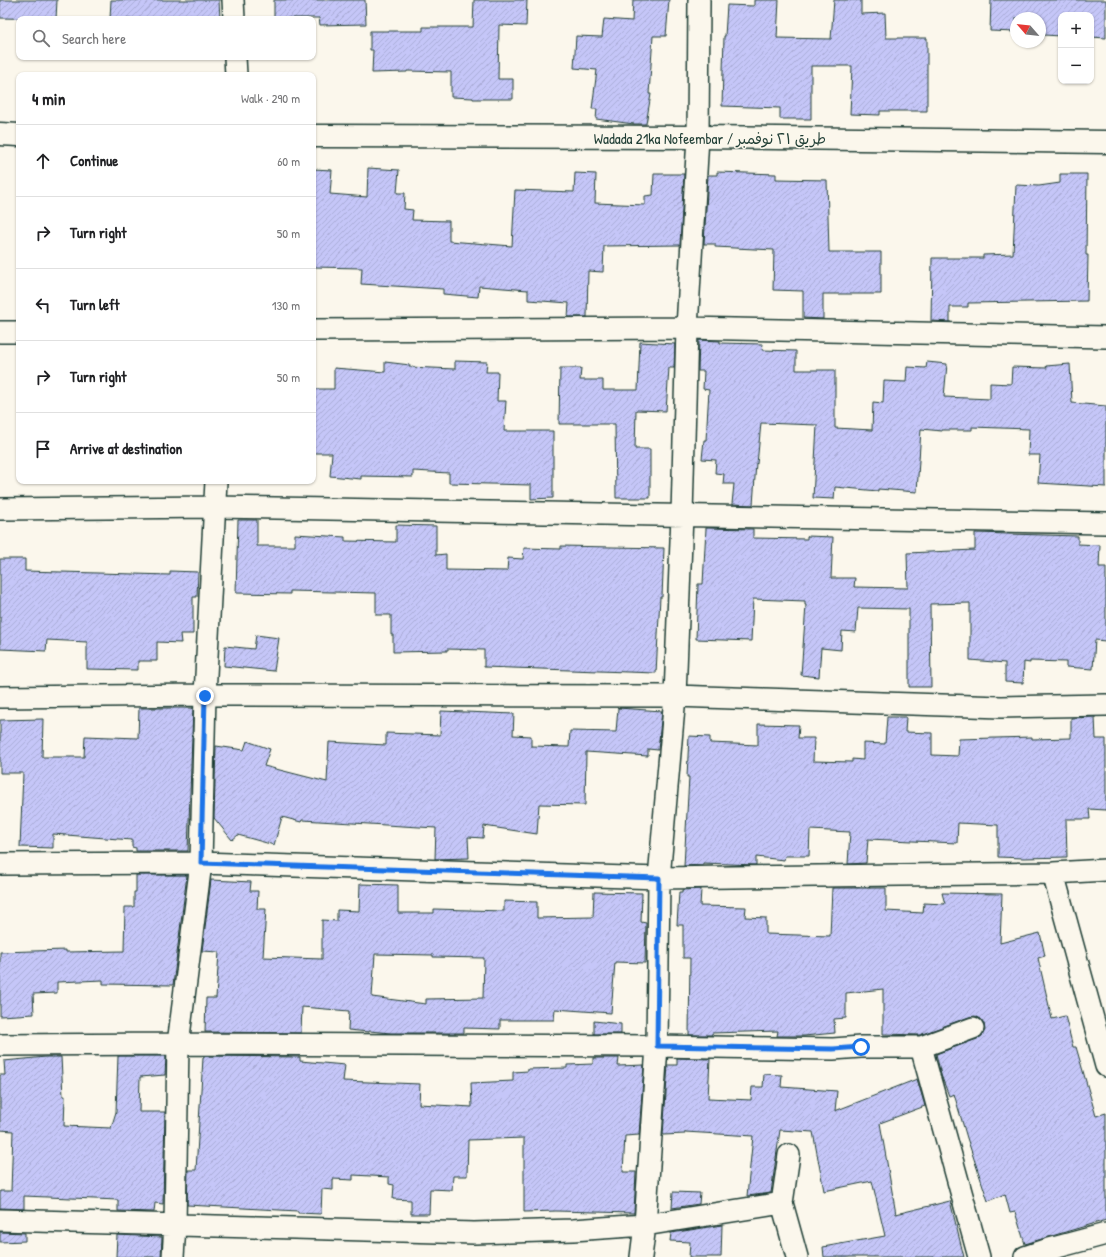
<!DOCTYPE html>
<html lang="en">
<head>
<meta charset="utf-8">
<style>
  body { margin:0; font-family:"Patrick Hand","Playpen Sans Arabic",sans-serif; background:#f2f2f2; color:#202124 }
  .controls { position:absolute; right:12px; top:12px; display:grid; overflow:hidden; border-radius:8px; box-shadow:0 1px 3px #0004 }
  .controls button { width:36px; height:36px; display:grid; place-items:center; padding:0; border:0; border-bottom:1px solid #e0e0e0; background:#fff; color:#202124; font:20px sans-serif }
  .compass { position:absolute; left:1010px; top:12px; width:36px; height:36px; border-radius:50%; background:#fff; box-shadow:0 1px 3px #0004; rotate:298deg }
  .stop { position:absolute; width:12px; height:12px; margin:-9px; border:3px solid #1a73e8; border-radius:50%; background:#fff }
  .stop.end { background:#1a73e8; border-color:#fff; box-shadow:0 1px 4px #0008 }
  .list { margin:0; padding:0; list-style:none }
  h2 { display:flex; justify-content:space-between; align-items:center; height:52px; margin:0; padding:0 16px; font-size:17px }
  h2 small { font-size:13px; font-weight:400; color:#757577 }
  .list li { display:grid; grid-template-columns:26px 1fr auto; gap:12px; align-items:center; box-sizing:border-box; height:72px; padding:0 16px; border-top:1px solid #e0e0e0 }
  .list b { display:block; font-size:15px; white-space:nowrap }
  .list em { font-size:13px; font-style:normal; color:#757577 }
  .icon { flex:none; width:22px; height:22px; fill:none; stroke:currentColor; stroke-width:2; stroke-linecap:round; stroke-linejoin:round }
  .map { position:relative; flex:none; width:1106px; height:1257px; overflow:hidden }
  .search { position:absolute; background:#fff; box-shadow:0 1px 3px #0004; left:16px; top:16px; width:300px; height:44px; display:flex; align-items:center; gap:10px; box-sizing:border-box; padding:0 14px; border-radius:8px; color:#757577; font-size:15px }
  .panel { position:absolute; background:#fff; box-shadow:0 1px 3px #0004; left:16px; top:72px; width:300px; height:412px; border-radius:8px }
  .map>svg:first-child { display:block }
  .building { fill:url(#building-hatch); stroke:#1f3d34; fill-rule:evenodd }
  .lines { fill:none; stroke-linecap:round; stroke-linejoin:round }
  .minor-casing { stroke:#1f3d34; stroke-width:24 }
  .tertiary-casing { stroke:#1f3d34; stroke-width:25 }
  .minor { stroke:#fbf7ec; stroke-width:21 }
  .tertiary { stroke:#fbf7ec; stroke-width:22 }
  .route { stroke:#1a73e8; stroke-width:5 }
  .labels { text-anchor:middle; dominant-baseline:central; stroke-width:3; stroke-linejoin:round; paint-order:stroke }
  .street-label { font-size:15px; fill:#1f3d34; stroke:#fbf7ec }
</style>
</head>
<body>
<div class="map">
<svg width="1106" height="1257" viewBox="0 0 1106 1257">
  <defs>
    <pattern id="building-hatch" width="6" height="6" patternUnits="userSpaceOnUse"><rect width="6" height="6" fill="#c5c6f8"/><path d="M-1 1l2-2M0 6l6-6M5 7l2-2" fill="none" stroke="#a9abd5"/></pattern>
  </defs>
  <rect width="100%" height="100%" fill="#fbf7ec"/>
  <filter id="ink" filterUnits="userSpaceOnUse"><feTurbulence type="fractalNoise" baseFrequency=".025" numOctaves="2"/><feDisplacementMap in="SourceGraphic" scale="8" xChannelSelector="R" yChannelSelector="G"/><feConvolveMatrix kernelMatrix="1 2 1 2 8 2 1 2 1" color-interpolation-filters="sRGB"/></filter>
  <g filter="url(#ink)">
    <path class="building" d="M 0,0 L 57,0 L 56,19 L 0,18 Z
      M 111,0 L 219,0 L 220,19 L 110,19 Z
      M 274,0 L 365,0 L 366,24 L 320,25 L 319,18 L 274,18 Z
      M 474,0 L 527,0 L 526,26 L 499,25 L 498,79 L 513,79 L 513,99 L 473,99 L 473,98 L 451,97 L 451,72 L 407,71 L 407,72 L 372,73 L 373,50 L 370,50 L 370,31 L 423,31 L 423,27 L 473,27 Z
      M 633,0 L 669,0 L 666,36 L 653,36 L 649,94 L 651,94 L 646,124 L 634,124 L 596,119 L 597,109 L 592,109 L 597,70 L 574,68 L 576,36 L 602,37 L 604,19 L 632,21 Z
      M 754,0 L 779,0 L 777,38 L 831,39 L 834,0 L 861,0 L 861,14 L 885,13 L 886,38 L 927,38 L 927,111 L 880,111 L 880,115 L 850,114 L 852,66 L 811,66 L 811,119 L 780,119 L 780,108 L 722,106 L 724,36 L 725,36 L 727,5 L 754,6 Z
      M 991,0 L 1106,0 L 1106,38 L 1091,37 L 1091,15 L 1061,15 L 1061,36 L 1044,35 L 1044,34 L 1040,33 L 1040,18 L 1016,18 L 1016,32 L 990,31 Z
      M 368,168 L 399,170 L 397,193 L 405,193 L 404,209 L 413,210 L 412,220 L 449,221 L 449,241 L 512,246 L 515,190 L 574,192 L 575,173 L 596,174 L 595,203 L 645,205 L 645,196 L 653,195 L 654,174 L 684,174 L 680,245 L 604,246 L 603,272 L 588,271 L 587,317 L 568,317 L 569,303 L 528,300 L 528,290 L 479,286 L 478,297 L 443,294 L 443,289 L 361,284 L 362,268 L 313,267 L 313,169 L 332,170 L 330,194 L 367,197 Z
      M 717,172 L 776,174 L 776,179 L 827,180 L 829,252 L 881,252 L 881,294 L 823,294 L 823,319 L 803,318 L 803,291 L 773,290 L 774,250 L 715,247 L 715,244 L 704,244 L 708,175 L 717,175 Z
      M 1060,174 L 1087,174 L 1086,255 L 1088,255 L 1087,301 L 968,303 L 968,307 L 950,307 L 950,322 L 931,321 L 932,258 L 983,258 L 983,255 L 1013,254 L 1016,185 L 1039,186 L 1060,183 Z
      M 699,340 L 720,341 L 720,343 L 763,344 L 762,350 L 796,351 L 796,370 L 835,370 L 835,428 L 872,430 L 873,402 L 883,403 L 884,381 L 906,382 L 907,367 L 926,368 L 927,362 L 947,364 L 944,397 L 990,399 L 990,383 L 1011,384 L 1012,367 L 1047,368 L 1046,366 L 1070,364 L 1072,403 L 1106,406 L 1106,487 L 1038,483 L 1040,455 L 1028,455 L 1029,429 L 972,427 L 972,430 L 942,430 L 942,431 L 921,429 L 917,492 L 878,489 L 878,491 L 835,487 L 834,499 L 813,498 L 817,425 L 761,423 L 757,464 L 756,463 L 753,505 L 732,504 L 734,484 L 723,484 L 724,474 L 715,473 L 716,460 L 702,459 L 704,440 L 706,440 L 709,390 L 703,389 L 704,371 L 698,371 Z
      M 640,342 L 675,344 L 674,368 L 669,368 L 666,411 L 636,410 L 635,449 L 650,449 L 650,498 L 616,498 L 615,424 L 559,424 L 560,368 L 581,368 L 580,380 L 603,380 L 603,390 L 638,390 Z
      M 455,361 L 487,362 L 486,372 L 498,372 L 497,401 L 506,401 L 504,431 L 553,431 L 553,498 L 531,499 L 531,485 L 449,483 L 449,473 L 413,471 L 413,477 L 361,476 L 361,479 L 330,476 L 332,453 L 313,453 L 313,389 L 334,389 L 334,368 L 385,372 L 385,362 L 410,365 L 409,367 L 455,369 Z
      M 238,520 L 257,520 L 257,546 L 295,546 L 295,534 L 345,537 L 345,541 L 396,542 L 396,525 L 436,526 L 436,555 L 446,554 L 446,570 L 507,571 L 508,558 L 523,559 L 524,548 L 561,549 L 561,546 L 664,548 L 662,597 L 660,597 L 656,673 L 484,667 L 484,650 L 447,649 L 447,651 L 393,652 L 393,635 L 391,635 L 391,615 L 376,615 L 376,593 L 290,591 L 290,594 L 236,593 Z
      M 706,528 L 752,529 L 753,529 L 753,538 L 807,539 L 807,536 L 833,537 L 831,578 L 855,578 L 854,587 L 908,588 L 907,553 L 975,550 L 975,533 L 1078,536 L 1078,544 L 1100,545 L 1099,567 L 1106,567 L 1106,641 L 1095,640 L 1093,669 L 1066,667 L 1066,662 L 1030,661 L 1030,663 L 1024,662 L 1023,683 L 1005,682 L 1005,663 L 970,660 L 970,603 L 930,604 L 931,687 L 909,687 L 909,609 L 858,608 L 856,632 L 842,631 L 841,650 L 821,648 L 819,677 L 801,675 L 806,605 L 805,605 L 805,601 L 753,599 L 751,641 L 696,639 L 698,584 L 703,584 Z
      M 0,559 L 25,559 L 25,571 L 170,575 L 170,571 L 198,572 L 197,597 L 193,597 L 193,634 L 180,634 L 181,643 L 157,642 L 157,661 L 138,661 L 138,670 L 87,669 L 87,642 L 47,640 L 46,651 L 0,649 Z
      M 256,635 L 279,638 L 274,671 L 224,666 L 225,646 L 254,649 Z
      M 139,708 L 193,708 L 188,851 L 136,851 L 136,848 L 132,847 L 132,840 L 53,834 L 53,848 L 20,847 L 23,773 L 0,773 L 0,720 L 43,719 L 42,757 L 84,757 L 85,736 L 138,738 Z
      M 618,708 L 662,711 L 658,750 L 648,749 L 648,756 L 586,752 L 585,805 L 539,804 L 537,834 L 484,826 L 483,838 L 468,837 L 469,858 L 435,859 L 436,828 L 302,820 L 301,822 L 282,817 L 274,845 L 238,835 L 232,840 L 214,818 L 216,746 L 244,750 L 247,741 L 270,749 L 264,766 L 327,782 L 329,742 L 386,745 L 386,733 L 440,735 L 441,711 L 514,714 L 513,735 L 531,736 L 531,746 L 569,747 L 570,731 L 616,732 Z
      M 887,717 L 906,717 L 905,732 L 932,733 L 932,755 L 958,756 L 959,739 L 1032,737 L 1032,739 L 1071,738 L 1071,718 L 1095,717 L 1096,739 L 1106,739 L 1106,810 L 1089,809 L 1090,819 L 1066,819 L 1067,857 L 1024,858 L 998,857 L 998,825 L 958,823 L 957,843 L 868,839 L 866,863 L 848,864 L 850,832 L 810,830 L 809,856 L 785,856 L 784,860 L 756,857 L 756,865 L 703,863 L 703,865 L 684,866 L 689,777 L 687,777 L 689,736 L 710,737 L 710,743 L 758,745 L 758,724 L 799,725 L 798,738 L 814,738 L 813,761 L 852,762 L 852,759 L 863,760 L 863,743 L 885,744 Z
      M 136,875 L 187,875 L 173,985 L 103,984 L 103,980 L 57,982 L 57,993 L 33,994 L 34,1014 L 0,1016 L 0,952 L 66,950 L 66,952 L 124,951 L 125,907 L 134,907 L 134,892 L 136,892 Z
      M 211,880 L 251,882 L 250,891 L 258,891 L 257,909 L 266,909 L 263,957 L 322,959 L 322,920 L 337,921 L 337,910 L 359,911 L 360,884 L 398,885 L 398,913 L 434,913 L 434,909 L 504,911 L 504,901 L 537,902 L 537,918 L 593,917 L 594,892 L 642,893 L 641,922 L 646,923 L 645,963 L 615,962 L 611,1013 L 555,1009 L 554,1020 L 500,1020 L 500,1029 L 464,1028 L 464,1033 L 391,1033 L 369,1031 L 369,1032 L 348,1030 L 349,1011 L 302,1007 L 301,1033 L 205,1032 L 206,998 L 216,998 L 219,952 L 202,951 ZM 375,954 L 433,955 L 433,957 L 484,958 L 483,998 L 426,999 L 426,1004 L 372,997 Z
      M 832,888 L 886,888 L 886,911 L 923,913 L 924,903 L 945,904 L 942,893 L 1002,894 L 1000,943 L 1040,933 L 1045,956 L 1038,958 L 1052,1019 L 1065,1016 L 1073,1047 L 1076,1047 L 1096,1116 L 1106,1113 L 1106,1220 L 1025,1244 L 1015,1212 L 1010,1213 L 1005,1194 L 988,1201 L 967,1138 L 954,1094 L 949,1096 L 941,1075 L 936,1054 L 977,1039 L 982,1036 L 985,1030 L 984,1024 L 981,1019 L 975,1016 L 969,1017 L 920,1035 L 883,1034 L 883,989 L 846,993 L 846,1018 L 834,1019 L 835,1033 L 804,1036 L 777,1036 L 778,1031 L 712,1033 L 712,1035 L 689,1035 L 690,958 L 683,958 L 683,925 L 677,925 L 679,892 L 682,892 L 682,890 L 701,889 L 700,906 L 746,907 L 745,917 L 766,918 L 766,934 L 830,936 Z
      M 594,1021 L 621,1024 L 621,1034 L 594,1034 Z
      M 118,1056 L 166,1056 L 165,1075 L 140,1077 L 139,1112 L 165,1112 L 163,1204 L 155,1203 L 154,1212 L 118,1211 L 118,1200 L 24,1196 L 24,1209 L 0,1208 L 0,1191 L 11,1191 L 13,1131 L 0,1130 L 0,1075 L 5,1075 L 4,1061 L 46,1057 L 61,1057 L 63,1096 L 65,1096 L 64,1126 L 111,1128 L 116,1112 Z
      M 204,1056 L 300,1057 L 300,1061 L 345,1065 L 343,1081 L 420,1084 L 419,1104 L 472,1107 L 471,1083 L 513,1081 L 513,1072 L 528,1071 L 528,1069 L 567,1068 L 567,1065 L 593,1064 L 593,1058 L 619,1058 L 618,1066 L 644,1065 L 639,1135 L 625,1136 L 623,1172 L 636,1172 L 634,1213 L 556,1211 L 524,1212 L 524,1138 L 468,1140 L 467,1176 L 453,1176 L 452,1190 L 430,1189 L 429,1214 L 411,1214 L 411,1200 L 393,1199 L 394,1185 L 389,1184 L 389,1177 L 353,1175 L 353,1180 L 333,1179 L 333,1190 L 322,1189 L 321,1214 L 298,1213 L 298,1211 L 187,1205 L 188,1170 L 196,1170 L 203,1058 L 204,1058 Z
      M 677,1058 L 710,1059 L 708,1098 L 751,1100 L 752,1087 L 763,1087 L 764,1074 L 782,1075 L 781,1087 L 837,1091 L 835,1111 L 917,1079 L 925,1106 L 880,1123 L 896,1214 L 950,1201 L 964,1257 L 824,1257 L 823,1247 L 885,1236 L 872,1181 L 824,1191 L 813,1132 L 780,1130 L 771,1193 L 747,1196 L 753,1136 L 685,1132 L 685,1134 L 663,1135 L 668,1065 L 677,1065 Z
      M 673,1192 L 700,1193 L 699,1204 L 672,1208 Z
      M 722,1225 L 721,1257 L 689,1257 L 690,1242 L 670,1241 L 671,1233 Z
      M 0,1232 L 25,1233 L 25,1241 L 0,1242 Z
      M 117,1235 L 162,1237 L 161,1257 L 116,1257 Z"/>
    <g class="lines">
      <g class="minor-casing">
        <path id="minor" d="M 233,0 L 234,19
          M 235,57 L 236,75
          M 313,330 L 687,328 L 1106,337
          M 0,332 L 19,332
          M 0,509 L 215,507 L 1106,523
          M 0,697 L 205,695 L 675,696 L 1001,707 L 1106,705
          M 0,864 L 201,863 L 659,878 L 1053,873 L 1106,870
          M 1053,873 L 1106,1066
          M 0,1045 L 178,1044 L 657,1046 L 833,1049 L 861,1047 L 921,1047 L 973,1028
          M 921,1047 L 979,1257
          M 789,1155 L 782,1203 L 797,1257
          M 0,1220 L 474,1233 L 573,1230 L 645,1225 L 782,1203
          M 173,1257 L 175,1225 L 178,1044 L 201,863 L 205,695 L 216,481
          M 641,1257 L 645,1225 L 657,1046 L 659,878 L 675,696 L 682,515 L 687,328 L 698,137 L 699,0
          M 1025,1257 L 1046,1250 L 1106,1234"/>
      </g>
      <g class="tertiary-casing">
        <path id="tertiary" d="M 0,134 L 19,135
          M 313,136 L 698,137 L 1106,142"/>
      </g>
      <use href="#minor" class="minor"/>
      <use href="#tertiary" class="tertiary"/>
    </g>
  </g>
  <g class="lines" filter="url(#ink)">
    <path class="route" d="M 205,696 L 201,863 L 659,878 L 657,1046 L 833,1049 L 861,1047"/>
  </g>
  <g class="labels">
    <g class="street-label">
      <text x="710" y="138">Wadada 21ka Nofeembar / طريق ٢١ نوفمبر</text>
    </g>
  </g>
</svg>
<div class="controls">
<button>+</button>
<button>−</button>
</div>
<svg class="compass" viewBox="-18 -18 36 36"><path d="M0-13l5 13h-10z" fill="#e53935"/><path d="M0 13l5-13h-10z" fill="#757577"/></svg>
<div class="stop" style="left:861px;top:1047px"></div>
<div class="stop end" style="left:205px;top:696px"></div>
<div class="search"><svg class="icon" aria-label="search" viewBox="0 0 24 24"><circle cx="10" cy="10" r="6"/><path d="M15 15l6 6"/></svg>Search here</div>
<section class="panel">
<h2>4 min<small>Walk · 290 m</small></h2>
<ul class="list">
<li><svg class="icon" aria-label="ahead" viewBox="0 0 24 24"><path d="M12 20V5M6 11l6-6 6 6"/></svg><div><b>Continue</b></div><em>60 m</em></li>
<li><svg class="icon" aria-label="right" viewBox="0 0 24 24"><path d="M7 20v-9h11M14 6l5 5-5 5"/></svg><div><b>Turn right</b></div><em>50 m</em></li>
<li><svg class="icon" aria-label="left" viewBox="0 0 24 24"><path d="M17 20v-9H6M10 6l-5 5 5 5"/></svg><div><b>Turn left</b></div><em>130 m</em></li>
<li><svg class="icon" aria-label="right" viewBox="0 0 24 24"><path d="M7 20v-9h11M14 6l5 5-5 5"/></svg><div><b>Turn right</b></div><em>50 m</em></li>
<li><svg class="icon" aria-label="arrive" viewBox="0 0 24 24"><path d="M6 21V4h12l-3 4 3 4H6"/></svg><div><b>Arrive at destination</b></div></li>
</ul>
</section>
</div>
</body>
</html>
